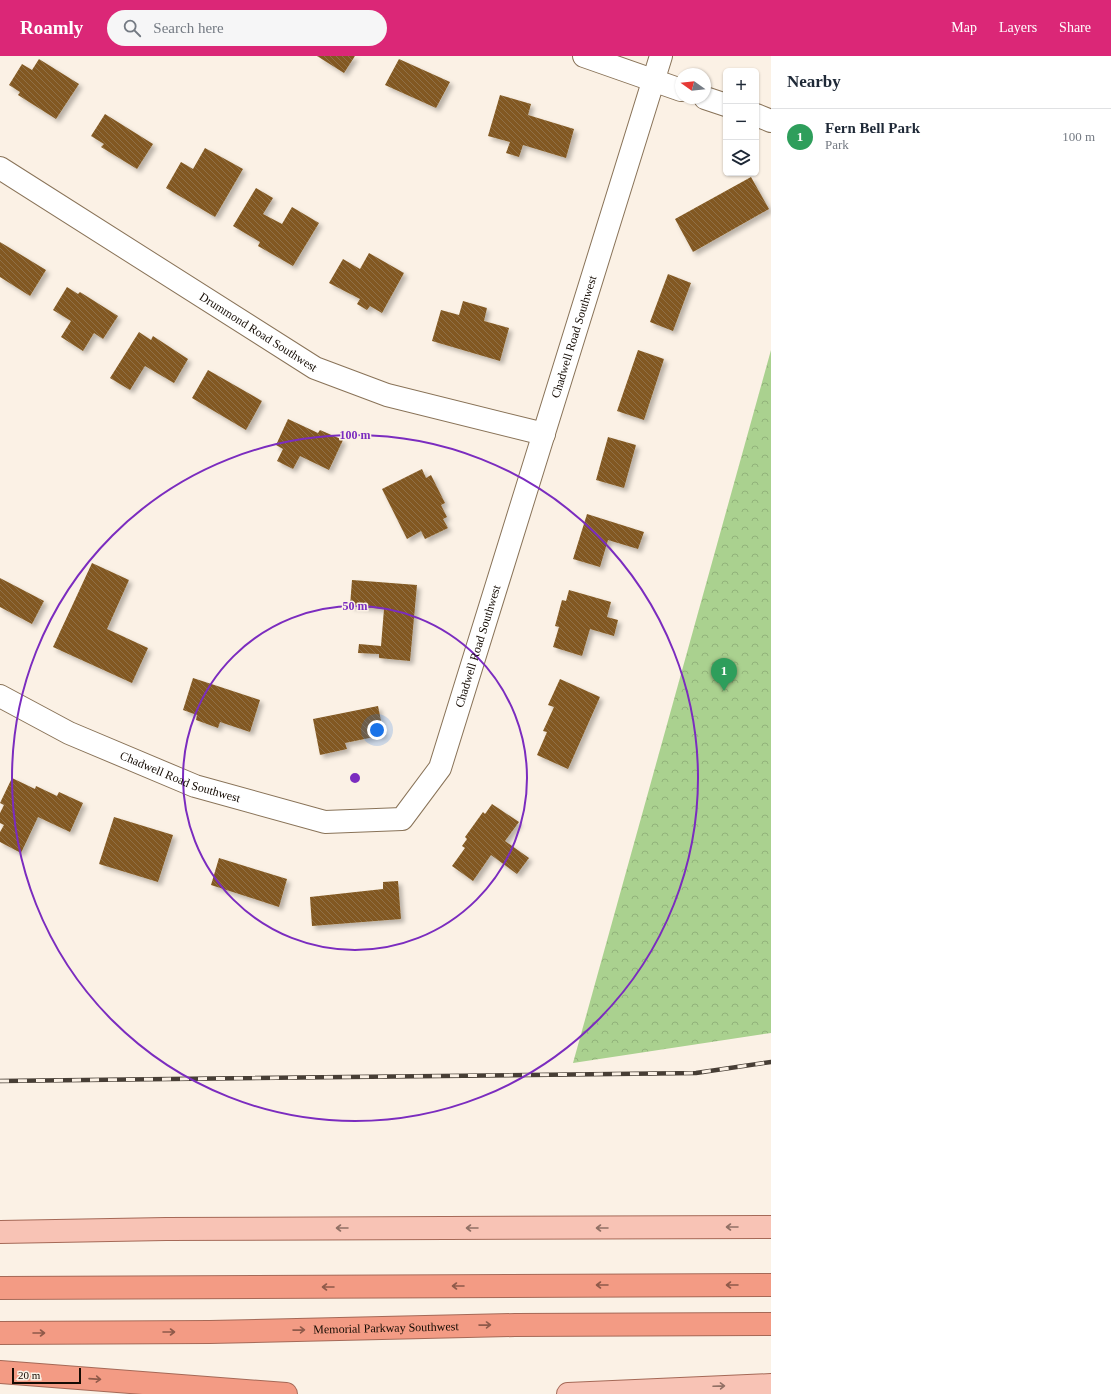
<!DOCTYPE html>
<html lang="en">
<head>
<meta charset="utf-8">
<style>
  body { margin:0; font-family:Georgia,serif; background:#f6f6f7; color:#1f2937 }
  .controls { position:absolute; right:12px; top:12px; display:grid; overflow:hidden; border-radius:6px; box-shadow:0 1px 3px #0004 }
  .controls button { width:36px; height:36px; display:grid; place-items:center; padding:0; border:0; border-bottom:1px solid #e0e1e3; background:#fff; color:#1f2937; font:20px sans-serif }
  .compass { position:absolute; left:675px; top:12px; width:36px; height:36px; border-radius:50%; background:#fff; box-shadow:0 1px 3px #0004; rotate:285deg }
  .scale { position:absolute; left:12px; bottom:10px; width:69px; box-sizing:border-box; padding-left:4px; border:2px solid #140b03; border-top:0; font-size:11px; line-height:14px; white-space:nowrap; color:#140b03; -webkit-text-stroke:3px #fbf1e5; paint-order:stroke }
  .you { position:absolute; left:377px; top:674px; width:14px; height:14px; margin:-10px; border:3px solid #fff; border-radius:50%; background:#1a73e8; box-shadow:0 0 0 6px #1a73e833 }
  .badge { display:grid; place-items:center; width:26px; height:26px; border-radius:50%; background:#db2777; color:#fff; font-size:13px; font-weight:700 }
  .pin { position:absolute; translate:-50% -33px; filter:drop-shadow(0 1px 2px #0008) }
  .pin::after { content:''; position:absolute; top:21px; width:14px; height:12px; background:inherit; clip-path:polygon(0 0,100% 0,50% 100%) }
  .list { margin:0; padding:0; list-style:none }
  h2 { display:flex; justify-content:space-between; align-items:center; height:52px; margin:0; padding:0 16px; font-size:17px }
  h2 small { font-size:13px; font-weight:400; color:#747a83 }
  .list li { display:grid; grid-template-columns:26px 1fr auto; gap:12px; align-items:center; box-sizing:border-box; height:56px; padding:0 16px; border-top:1px solid #e0e1e3 }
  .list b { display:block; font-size:15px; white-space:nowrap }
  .list p { margin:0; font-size:13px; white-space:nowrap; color:#747a83 }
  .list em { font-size:13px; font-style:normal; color:#747a83 }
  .icon { flex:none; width:22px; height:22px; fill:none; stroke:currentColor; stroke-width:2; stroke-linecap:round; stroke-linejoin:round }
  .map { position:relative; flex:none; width:771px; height:1338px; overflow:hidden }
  header { display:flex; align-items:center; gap:24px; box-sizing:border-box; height:56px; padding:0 20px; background:#db2777; color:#fff }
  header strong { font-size:19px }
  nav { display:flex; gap:22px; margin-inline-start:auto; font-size:14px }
  .search { width:280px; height:36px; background:#f6f6f7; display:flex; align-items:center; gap:10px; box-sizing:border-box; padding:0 14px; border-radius:22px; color:#747a83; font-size:15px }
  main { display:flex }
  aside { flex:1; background:#fff }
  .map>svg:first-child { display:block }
  .park { fill:url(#park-crowns) }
  .building { fill:url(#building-back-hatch); filter:url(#shadow) }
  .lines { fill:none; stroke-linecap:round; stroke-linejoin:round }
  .minor-casing { stroke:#897358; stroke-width:24 }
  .major-casing { stroke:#a56957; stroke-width:24 }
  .highway-casing { stroke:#a56957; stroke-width:24 }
  .minor { stroke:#fff; stroke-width:22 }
  .major { stroke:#f8c3b5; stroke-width:22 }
  .highway { stroke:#f39b84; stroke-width:22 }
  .rail-casing { stroke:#473e35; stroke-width:4.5 }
  .rail { stroke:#fbf1e5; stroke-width:3; stroke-dasharray:9; stroke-linecap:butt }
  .oneway { stroke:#917065 }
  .oneway2 { stroke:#8f5a4a }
  .ring { fill:none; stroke:#7b2cbf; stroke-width:2 }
  .labels { text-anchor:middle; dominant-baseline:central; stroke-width:3; stroke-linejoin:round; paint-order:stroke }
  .street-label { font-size:12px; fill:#140b03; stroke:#fbf1e5 }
  .centre { fill:#7b2cbf; stroke:#fbf1e5; stroke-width:2 }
  .ring-label { font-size:12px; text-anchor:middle; font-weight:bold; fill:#7b2cbf; stroke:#fbf1e5; stroke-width:3; stroke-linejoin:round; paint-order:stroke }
</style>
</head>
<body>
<header>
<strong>Roamly</strong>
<div class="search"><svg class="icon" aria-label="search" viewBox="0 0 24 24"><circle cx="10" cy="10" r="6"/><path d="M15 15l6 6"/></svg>Search here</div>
<nav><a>Map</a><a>Layers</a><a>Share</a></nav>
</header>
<main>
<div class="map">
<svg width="771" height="1338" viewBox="0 0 771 1338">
  <defs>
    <pattern id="park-crowns" width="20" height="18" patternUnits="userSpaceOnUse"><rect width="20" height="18" fill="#aad18f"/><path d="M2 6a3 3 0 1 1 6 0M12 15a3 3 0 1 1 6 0" fill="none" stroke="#91b27a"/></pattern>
    <pattern id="building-back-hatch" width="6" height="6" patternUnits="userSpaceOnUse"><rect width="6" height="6" fill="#825921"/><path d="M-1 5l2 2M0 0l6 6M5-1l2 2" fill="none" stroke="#907046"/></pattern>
    <filter id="shadow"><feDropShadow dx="3.5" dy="3.5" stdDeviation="2" flood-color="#0004"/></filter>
  </defs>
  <rect width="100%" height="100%" fill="#fbf1e5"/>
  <path class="park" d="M 771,294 L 771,977 L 573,1007 Z"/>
  <path class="building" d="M 317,0 L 355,0 L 344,17 Z
    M 39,3 L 79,28 L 56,63 L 18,39 L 20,36 L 9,29 L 22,8 L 32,14 Z
    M 399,3 L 450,26 L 436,52 L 385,29 Z
    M 500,39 L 531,48 L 528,59 L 574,73 L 566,102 L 523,89 L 519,101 L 506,97 L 510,86 L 488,80 Z
    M 105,58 L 153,88 L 137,113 L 101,91 L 104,88 L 91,80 Z
    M 205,92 L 243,113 L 215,161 L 166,132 L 181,106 L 193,113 Z
    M 751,121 L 769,153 L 693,196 L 675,163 Z
    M 256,132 L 273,142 L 263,158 L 282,168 L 292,151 L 319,167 L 293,210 L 258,190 L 260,186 L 233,170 Z
    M 0,186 L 46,214 L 30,240 L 0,221 Z
    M 369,197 L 404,217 L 382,257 L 370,250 L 367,254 L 357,248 L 360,243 L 329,227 L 343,203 L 360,213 Z
    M 668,218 L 691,227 L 673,275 L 650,266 Z
    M 67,231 L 78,238 L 80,236 L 118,260 L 103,283 L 94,277 L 83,295 L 61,281 L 71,265 L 53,254 Z
    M 463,245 L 487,252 L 484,265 L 509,272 L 500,305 L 432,285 L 441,254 L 459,259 Z
    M 139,276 L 151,284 L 153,280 L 188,303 L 174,327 L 145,310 L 130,334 L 110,322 Z
    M 638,294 L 664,303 L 644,364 L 617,355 Z
    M 208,314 L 262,345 L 246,374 L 192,342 Z
    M 288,363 L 318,377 L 320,374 L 343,384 L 329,414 L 300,400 L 293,413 L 277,405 L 283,393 L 276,389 Z
    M 608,381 L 636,389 L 624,432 L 596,424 Z
    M 422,413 L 426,422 L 431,419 L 445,447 L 441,449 L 447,461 L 443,463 L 448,472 L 425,483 L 421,475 L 407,483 L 382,433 Z
    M 587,458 L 644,476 L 638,493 L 608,484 L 600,511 L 573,503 Z
    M 92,507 L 129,524 L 107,573 L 148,592 L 132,627 L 53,591 Z
    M 0,522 L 44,545 L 32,568 L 0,551 Z
    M 352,524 L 417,529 L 410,605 L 379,602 L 379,598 L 358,597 L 359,588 L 381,590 L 384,553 L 350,550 Z
    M 569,534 L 611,546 L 607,561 L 618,564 L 614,580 L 590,573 L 582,600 L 553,591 L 559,571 L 555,570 L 562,544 L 566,545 Z
    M 193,622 L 260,644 L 250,676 L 220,666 L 218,672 L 196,664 L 197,659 L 183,654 Z
    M 560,623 L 600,641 L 568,713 L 537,699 L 547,676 L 543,675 L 554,651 L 548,649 Z
    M 378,650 L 384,679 L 345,687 L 347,693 L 320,699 L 313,663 Z
    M 12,722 L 35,733 L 36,730 L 57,740 L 59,736 L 83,747 L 70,776 L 38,761 L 21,797 L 0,786 L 0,776 L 4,769 L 0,767 L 0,757 L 4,749 L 0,747 Z
    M 492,748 L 519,766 L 505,785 L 529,802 L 517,818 L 491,799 L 473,825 L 452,810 L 465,792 L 462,790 L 467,783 L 465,781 L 483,756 L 485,758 Z
    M 114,761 L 173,779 L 158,826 L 99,808 Z
    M 219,802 L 287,823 L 279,851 L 211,829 Z
    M 398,825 L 401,863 L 312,870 L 310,841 L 383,833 L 383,826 Z"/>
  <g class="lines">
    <g class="minor-casing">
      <g id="minor">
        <path d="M 584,0 L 681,34"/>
        <path d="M 705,42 L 726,49"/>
        <path d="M 756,59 L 771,65"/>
        <path id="s1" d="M 0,112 L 315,312 L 387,339 L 544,378"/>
        <path id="s2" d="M 0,640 L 69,677 L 195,730 L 325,766 L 402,763 L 440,712 L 661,0"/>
      </g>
    </g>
    <g class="major-casing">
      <path id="major" d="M 0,1176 L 166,1173 L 771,1171
        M 568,1338 L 771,1329"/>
    </g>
    <g class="highway-casing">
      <g id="highway">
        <path d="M 0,1232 L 771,1229"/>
        <path id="s3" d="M 0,1277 L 210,1276 L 515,1269 L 771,1268"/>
        <path d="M 0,1316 L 286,1338"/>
      </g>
    </g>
    <use href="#minor" class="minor"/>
    <use href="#major" class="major"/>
    <use href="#highway" class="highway"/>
    <g class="rail-casing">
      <path id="rail" d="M 0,1025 L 696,1017 L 771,1006"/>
    </g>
    <use href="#rail" class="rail"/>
  </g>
  <defs><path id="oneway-shaft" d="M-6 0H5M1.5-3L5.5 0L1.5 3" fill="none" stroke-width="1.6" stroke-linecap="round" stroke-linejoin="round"/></defs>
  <g class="oneway">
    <use href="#oneway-shaft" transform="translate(732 1171) rotate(180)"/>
    <use href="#oneway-shaft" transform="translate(342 1172) rotate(180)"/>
    <use href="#oneway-shaft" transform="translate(472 1172) rotate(180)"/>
    <use href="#oneway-shaft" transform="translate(602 1172) rotate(180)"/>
    <use href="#oneway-shaft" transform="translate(719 1330) rotate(-2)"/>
  </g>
  <g class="oneway2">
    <use href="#oneway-shaft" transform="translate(602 1229) rotate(180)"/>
    <use href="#oneway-shaft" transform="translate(732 1229) rotate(180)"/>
    <use href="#oneway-shaft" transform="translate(458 1230) rotate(180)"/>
    <use href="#oneway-shaft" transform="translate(328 1231) rotate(180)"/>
    <use href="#oneway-shaft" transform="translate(485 1269) rotate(-1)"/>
    <use href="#oneway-shaft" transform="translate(299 1274) rotate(-1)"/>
    <use href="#oneway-shaft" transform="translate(169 1276)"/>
    <use href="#oneway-shaft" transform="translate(39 1277)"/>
    <use href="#oneway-shaft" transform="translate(95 1323) rotate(4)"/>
  </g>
  <g class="ring">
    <circle cx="355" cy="722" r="172"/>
    <circle cx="355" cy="722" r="343"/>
  </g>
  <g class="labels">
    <g class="street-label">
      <text stroke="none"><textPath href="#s1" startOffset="306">Drummond Road Southwest</textPath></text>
      <text stroke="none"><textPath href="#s2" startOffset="942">Chadwell Road Southwest</textPath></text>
      <text stroke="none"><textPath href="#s2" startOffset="618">Chadwell Road Southwest</textPath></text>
      <text stroke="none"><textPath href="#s2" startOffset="198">Chadwell Road Southwest</textPath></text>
      <text stroke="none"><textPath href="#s3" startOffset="386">Memorial Parkway Southwest</textPath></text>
    </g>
  </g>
  <circle cx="355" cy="722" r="6" class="centre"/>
  <g class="ring-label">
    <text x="355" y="383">100 m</text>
    <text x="355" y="554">50 m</text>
  </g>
</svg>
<div class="controls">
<button>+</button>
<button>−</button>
<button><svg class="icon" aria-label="layers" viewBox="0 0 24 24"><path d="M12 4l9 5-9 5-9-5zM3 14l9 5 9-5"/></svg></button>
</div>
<svg class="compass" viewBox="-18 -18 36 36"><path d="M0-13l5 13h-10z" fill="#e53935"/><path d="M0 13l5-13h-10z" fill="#747a83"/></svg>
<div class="scale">20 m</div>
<div class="you"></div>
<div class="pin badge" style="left:724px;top:635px;background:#2e9e5b">1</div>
</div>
<aside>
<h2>Nearby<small></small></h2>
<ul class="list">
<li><span class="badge" style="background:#2e9e5b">1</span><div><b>Fern Bell Park</b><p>Park</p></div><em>100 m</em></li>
</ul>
</aside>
</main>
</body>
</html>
